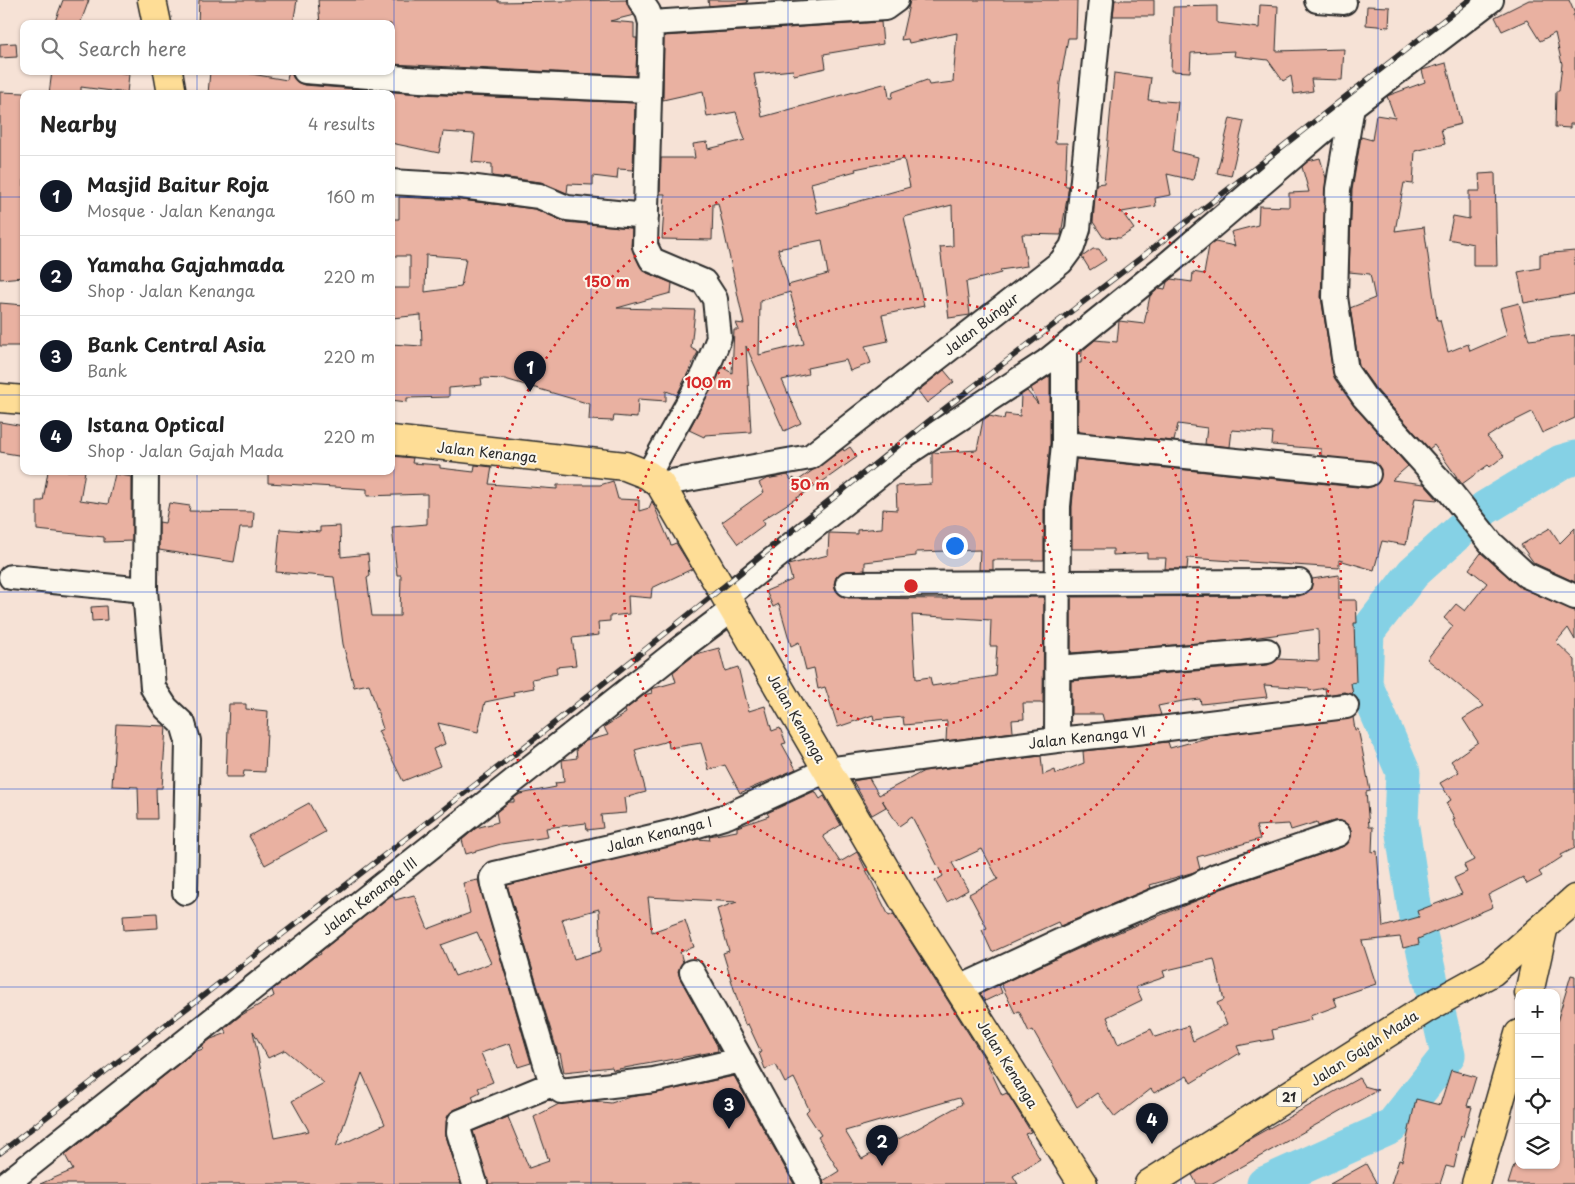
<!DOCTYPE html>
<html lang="en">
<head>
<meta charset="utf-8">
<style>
  body { margin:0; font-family:"Playpen Sans",sans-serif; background:#f2f2f2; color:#222 }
  .controls { position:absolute; right:15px; bottom:15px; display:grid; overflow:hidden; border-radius:10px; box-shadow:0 1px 4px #0004 }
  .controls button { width:45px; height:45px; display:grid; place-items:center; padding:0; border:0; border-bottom:1px solid #e0e0e0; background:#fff; color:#222; font:25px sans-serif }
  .you { position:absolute; left:954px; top:545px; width:18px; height:18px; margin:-12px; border:4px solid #fff; border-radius:50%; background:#1a73e8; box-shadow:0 0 0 8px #1a73e833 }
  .badge { display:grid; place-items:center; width:32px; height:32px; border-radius:50%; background:#111827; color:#fff; font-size:16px; font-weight:700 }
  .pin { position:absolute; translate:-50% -41px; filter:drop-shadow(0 1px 2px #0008) }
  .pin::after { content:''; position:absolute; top:26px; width:18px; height:15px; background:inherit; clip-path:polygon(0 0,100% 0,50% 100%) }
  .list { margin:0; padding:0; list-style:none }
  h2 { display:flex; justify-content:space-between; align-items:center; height:65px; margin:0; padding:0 20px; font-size:21px }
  h2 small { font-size:16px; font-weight:400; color:#767676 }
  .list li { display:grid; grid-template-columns:32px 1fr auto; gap:15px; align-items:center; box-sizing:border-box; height:80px; padding:0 20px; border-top:1px solid #e0e0e0 }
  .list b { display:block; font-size:19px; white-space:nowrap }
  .list p { margin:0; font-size:16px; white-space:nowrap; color:#767676 }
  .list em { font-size:16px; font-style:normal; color:#767676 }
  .icon { flex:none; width:28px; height:28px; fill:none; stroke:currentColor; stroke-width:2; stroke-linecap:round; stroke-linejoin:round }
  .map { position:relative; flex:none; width:1575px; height:1184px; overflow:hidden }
  .search { position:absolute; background:#fff; box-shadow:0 1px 4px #0004; left:20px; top:20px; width:375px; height:55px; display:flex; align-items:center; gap:12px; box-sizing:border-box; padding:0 18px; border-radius:10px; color:#767676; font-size:19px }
  .panel { position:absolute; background:#fff; box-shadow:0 1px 4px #0004; left:20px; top:90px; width:375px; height:385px; border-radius:10px }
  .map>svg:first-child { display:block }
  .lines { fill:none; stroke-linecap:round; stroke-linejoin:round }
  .river { stroke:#85d1e5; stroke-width:35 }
  .building { fill:#e9b1a1; stroke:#2b2b2b; fill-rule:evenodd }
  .minor-casing { stroke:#2b2b2b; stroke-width:28 }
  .major-casing { stroke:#2b2b2b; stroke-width:31 }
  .highway-casing { stroke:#2b2b2b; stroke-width:31 }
  .minor { stroke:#fbf7ec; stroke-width:24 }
  .major { stroke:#fedd96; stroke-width:28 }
  .highway { stroke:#fedd96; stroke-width:28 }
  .rail-casing { stroke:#2b2b2b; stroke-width:5.5 }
  .rail { stroke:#fbf7ec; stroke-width:4; stroke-dasharray:11; stroke-linecap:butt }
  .grid { fill:none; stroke:#1d4ed8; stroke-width:1; stroke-opacity:0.55 }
  .ring { fill:none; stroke:#d62828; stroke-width:2.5; stroke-dasharray:2.5 5 }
  .labels { text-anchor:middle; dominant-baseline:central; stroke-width:4; stroke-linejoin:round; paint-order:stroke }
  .shield { fill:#fbf7ec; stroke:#696865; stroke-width:1 }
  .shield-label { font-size:12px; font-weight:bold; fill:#2b2b2b }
  .street-label { font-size:14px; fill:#2b2b2b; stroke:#fbf7ec }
  .centre { fill:#d62828; stroke:#fbf7ec; stroke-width:2.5 }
  .ring-label { font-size:15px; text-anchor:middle; font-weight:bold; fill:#d62828; stroke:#fbf7ec; stroke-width:4; stroke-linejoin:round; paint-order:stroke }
</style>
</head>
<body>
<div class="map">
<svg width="1575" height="1184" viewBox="0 0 1575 1184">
  <rect width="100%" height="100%" fill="#f6e2d6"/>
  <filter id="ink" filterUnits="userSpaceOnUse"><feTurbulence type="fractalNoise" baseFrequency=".02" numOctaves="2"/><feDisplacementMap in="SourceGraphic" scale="10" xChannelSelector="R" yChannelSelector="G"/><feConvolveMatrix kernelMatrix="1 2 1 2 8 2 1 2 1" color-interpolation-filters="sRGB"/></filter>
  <g filter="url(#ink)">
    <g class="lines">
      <path class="river" d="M 1264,1184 L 1391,1127 L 1448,1055 L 1416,917 L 1401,821 L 1403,772 L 1365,684 L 1367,632 L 1413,573 L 1485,508 L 1561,462 L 1575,458"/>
    </g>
    <path class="building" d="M 63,0 L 89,0 L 80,24 L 54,24 Z
      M 199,0 L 297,0 L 293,24 L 198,24 Z
      M 318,0 L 498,0 L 498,2 L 626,0 L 634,15 L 610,21 L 634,23 L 634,38 L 637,38 L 636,76 L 391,64 L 391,24 L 320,24 Z
      M 708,0 L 748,0 L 747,3 L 709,6 Z
      M 910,0 L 1077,0 L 1076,38 L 1068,38 L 1060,83 L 1055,143 L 1067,143 L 1065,186 L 1069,186 L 1061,235 L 1022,234 L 1027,266 L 1000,270 L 1001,273 L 966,282 L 970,315 L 949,318 L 940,247 L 953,246 L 952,205 L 904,217 L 924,306 L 882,315 L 888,341 L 865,346 L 871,363 L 850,371 L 846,360 L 807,368 L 808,374 L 782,380 L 801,423 L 784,431 L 746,346 L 751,432 L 705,435 L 704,437 L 689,430 L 722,367 L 732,373 L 734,330 L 739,330 L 736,323 L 744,324 L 718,203 L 713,204 L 712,240 L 662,239 L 665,194 L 660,194 L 661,158 L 695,158 L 693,144 L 707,142 L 708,149 L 745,140 L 736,112 L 707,117 L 703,91 L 663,100 L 664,36 L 881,22 L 883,44 L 824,54 L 826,68 L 794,75 L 793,70 L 754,74 L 762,117 L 887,83 L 889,98 L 892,98 L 893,92 L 927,80 L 929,85 L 953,82 L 957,33 L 909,43 L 908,39 L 901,40 ZM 904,159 L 910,187 L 817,213 L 811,183 L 856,171 L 855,169 ZM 822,240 L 828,274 L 788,285 L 789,287 L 778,249 ZM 790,292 L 804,344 L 759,355 L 760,301 Z
      M 1115,0 L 1154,0 L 1154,16 L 1113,16 Z
      M 1529,0 L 1569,0 L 1575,14 L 1573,15 L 1575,25 L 1575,124 L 1570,124 L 1570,128 L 1555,127 L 1556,91 L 1559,91 L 1562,64 L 1555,33 L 1540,41 L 1527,20 L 1502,31 L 1495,17 Z
      M 1260,5 L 1278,6 L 1276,51 L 1344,49 L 1342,80 L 1311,79 L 1313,91 L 1294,94 L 1291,76 L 1283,81 L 1268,60 L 1234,56 L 1235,51 L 1191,53 L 1190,72 L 1171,71 L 1173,7 L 1217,6 L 1217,23 L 1259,28 Z
      M 1367,6 L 1390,7 L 1389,27 L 1366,25 Z
      M 16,43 L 17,57 L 0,58 L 0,44 Z
      M 1446,63 L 1461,124 L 1441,129 L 1445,144 L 1415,151 L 1413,184 L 1404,183 L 1395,231 L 1424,227 L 1437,320 L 1440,320 L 1448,352 L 1468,344 L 1470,351 L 1507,335 L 1500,308 L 1519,303 L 1529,340 L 1575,335 L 1575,418 L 1542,433 L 1532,412 L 1506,425 L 1487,437 L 1504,456 L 1490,467 L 1488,465 L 1462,484 L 1434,445 L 1429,449 L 1375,388 L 1359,366 L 1350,308 L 1375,298 L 1370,274 L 1349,272 L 1352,190 L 1361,137 L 1372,140 L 1376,115 L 1395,118 L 1387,96 L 1425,82 L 1422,70 Z
      M 52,71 L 110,71 L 129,74 L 127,93 L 81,87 L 81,94 L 49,94 Z
      M 210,71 L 240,72 L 287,80 L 288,74 L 292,74 L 297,82 L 304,85 L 419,94 L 635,103 L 633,170 L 618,169 L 617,179 L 593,176 L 593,185 L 568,184 L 567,193 L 541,182 L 492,176 L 492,164 L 472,162 L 475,134 L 443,132 L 439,153 L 391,143 L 391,94 L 208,94 Z
      M 1114,73 L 1151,78 L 1148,100 L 1178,102 L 1173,151 L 1198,157 L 1193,180 L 1167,174 L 1171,195 L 1155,198 L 1156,206 L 1122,212 L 1134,229 L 1120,238 L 1103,237 L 1093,222 L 1096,184 L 1104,183 Z
      M 0,92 L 24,93 L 24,277 L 0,279 Z
      M 1230,118 L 1244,121 L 1231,176 L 1217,173 Z
      M 1320,158 L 1326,178 L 1321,297 L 1333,373 L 1354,406 L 1408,466 L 1392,480 L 1424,484 L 1438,500 L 1415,498 L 1406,545 L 1382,541 L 1374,570 L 1339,560 L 1339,568 L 1188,558 L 1187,569 L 1165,569 L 1166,558 L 1147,558 L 1147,553 L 1113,555 L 1113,549 L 1072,549 L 1072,507 L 1076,459 L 1367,488 L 1374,486 L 1379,482 L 1381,469 L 1376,463 L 1321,456 L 1321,449 L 1272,445 L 1273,433 L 1232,430 L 1230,447 L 1205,444 L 1207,428 L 1178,424 L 1174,441 L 1078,432 L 1078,363 L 1081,363 L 1082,351 L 1095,340 L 1117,342 L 1119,321 L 1144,324 L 1150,296 L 1159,288 L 1165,289 L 1167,282 L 1171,279 L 1192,282 L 1193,272 L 1204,274 L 1209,246 L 1215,242 L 1235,246 L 1231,232 L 1258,225 L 1259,206 L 1289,207 L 1289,193 L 1309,192 L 1302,167 L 1308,161 Z
      M 1495,173 L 1497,266 L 1473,266 L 1473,244 L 1448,239 L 1453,216 L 1469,219 L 1469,191 L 1480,191 L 1479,174 Z
      M 399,197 L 460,200 L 535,209 L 565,222 L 632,228 L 631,246 L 640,266 L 647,273 L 672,283 L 671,293 L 617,308 L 695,310 L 691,348 L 698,352 L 677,395 L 666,391 L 666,401 L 638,399 L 637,418 L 614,416 L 613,421 L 589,420 L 590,404 L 505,379 L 481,378 L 482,385 L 449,388 L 449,397 L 407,398 L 407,402 L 391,400 L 391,344 L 422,346 L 421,315 L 392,318 L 391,288 L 410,288 L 410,256 L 391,256 L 391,219 L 399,219 ZM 426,255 L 466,258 L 461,287 L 425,292 Z
      M 1093,249 L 1099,249 L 1106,260 L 1090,270 L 1082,257 Z
      M 1575,251 L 1575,294 L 1524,303 L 1518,272 L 1540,268 L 1540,254 Z
      M 0,303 L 24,305 L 24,339 L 21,339 L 20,346 L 0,346 Z
      M 944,370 L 954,382 L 927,403 L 918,391 Z
      M 1050,376 L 1050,443 L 1044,505 L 1044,560 L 993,560 L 993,570 L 979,570 L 980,550 L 916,552 L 916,556 L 865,562 L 865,570 L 842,572 L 836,577 L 834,584 L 836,591 L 848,598 L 947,599 L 947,597 L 1044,597 L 1043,703 L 1023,703 L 1024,719 L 1012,720 L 1013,732 L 946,741 L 947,721 L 904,725 L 903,717 L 874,720 L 873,715 L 838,727 L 825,687 L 818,689 L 814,668 L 806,670 L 799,642 L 791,646 L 779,604 L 773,607 L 766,591 L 792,580 L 788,565 L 828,555 L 829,533 L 857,534 L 857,530 L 882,528 L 883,509 L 897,510 L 896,486 L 932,484 L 932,453 L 977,450 L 983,420 L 989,416 L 1004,419 L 1005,414 L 1020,416 L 1021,395 L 1027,391 L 1038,404 L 1031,388 ZM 912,615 L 991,620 L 990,646 L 997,646 L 995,676 L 932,686 L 930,677 L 916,679 Z
      M 0,422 L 24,426 L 24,456 L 0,452 Z
      M 850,447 L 857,457 L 822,482 L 762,520 L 765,524 L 738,544 L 722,522 L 764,492 L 759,483 L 766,479 L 788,475 L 791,480 L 794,478 L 796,482 L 843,449 L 844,451 Z
      M 391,456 L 413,458 L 412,463 L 440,465 L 440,468 L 474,472 L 475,465 L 492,467 L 489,484 L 557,489 L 557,485 L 600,485 L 613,481 L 618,499 L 639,500 L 639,511 L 649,508 L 652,501 L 671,545 L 676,543 L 692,569 L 652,588 L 651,598 L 628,596 L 629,614 L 610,616 L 610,621 L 598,622 L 599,635 L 572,638 L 576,665 L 556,667 L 557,674 L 532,679 L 534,688 L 513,692 L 514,696 L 485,702 L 478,732 L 438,723 L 445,744 L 433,749 L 440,766 L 403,781 L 378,731 L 383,729 L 369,684 L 354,687 L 343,644 L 334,577 L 276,572 L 280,529 L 320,532 L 320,527 L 340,526 L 341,557 L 368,554 L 370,576 L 367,578 L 372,616 L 400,616 L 401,575 L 397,575 L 392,527 L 427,524 L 427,494 L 367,496 L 367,489 L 268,483 L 268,471 L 391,471 Z
      M 48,471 L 85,471 L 80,500 L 108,504 L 115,474 L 132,477 L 132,541 L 104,542 L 104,537 L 37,530 L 37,501 L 43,501 Z
      M 169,503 L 190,506 L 189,511 L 254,512 L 253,528 L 240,528 L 234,562 L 159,550 L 159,522 L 165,523 Z
      M 1550,528 L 1560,543 L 1575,528 L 1575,582 L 1534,563 L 1521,545 Z
      M 1481,553 L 1520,587 L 1575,611 L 1575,640 L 1568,628 L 1556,642 L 1575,660 L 1575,848 L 1561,855 L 1562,857 L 1539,872 L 1542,876 L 1527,884 L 1523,877 L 1488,895 L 1493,907 L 1418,939 L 1419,944 L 1403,948 L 1400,937 L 1362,941 L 1376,984 L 1334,998 L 1337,1006 L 1310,1016 L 1311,1020 L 1272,1030 L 1274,1039 L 1237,1046 L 1240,1053 L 1191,1083 L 1187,1076 L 1154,1093 L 1151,1089 L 1115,1117 L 1097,1093 L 1077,1107 L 1033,1030 L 1029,1032 L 1019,1011 L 1015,1013 L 1001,984 L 1080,948 L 1198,900 L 1221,889 L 1342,847 L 1351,837 L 1351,830 L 1347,824 L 1341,821 L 1334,821 L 1318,826 L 1317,822 L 1291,830 L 1289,824 L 1256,826 L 1260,839 L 1197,857 L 1200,869 L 1194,872 L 1150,885 L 1151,888 L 1060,926 L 1058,922 L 992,952 L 982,930 L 987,928 L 969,894 L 998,879 L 982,849 L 952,863 L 968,890 L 947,902 L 935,881 L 943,876 L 912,817 L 899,826 L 882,800 L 886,807 L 872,815 L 853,781 L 869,778 L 879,795 L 924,771 L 1041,756 L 1043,775 L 1055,770 L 1056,774 L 1084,763 L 1083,751 L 1168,742 L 1170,748 L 1214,736 L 1353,717 L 1355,730 L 1358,729 L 1362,748 L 1370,791 L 1366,792 L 1369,827 L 1373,827 L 1372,852 L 1377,851 L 1383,927 L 1419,917 L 1417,911 L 1462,894 L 1454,878 L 1467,872 L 1464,865 L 1474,860 L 1453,820 L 1455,819 L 1446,803 L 1451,800 L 1440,783 L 1459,772 L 1451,761 L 1478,742 L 1463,719 L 1484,706 L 1427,659 L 1453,626 L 1444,618 L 1456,604 L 1465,611 L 1487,583 L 1469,569 ZM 1214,959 L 1224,1000 L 1217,1003 L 1227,1024 L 1193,1041 L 1188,1026 L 1155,1037 L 1151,1029 L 1118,1044 L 1107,1017 L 1142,1000 L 1136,987 L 1165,977 L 1163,971 Z
      M 1339,575 L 1339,600 L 1356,600 L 1357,623 L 1354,623 L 1356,682 L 1351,683 L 1353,695 L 1344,692 L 1326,695 L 1325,688 L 1309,691 L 1309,688 L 1264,685 L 1267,697 L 1201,704 L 1200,699 L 1183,701 L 1158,706 L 1161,715 L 1104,721 L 1102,714 L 1071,714 L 1071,681 L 1268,665 L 1278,659 L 1319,661 L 1318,629 L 1237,640 L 1071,653 L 1071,597 L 1299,596 L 1311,589 L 1312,579 Z
      M 106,606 L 107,620 L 92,621 L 91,607 Z
      M 719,648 L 725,671 L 738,667 L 749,711 L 765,706 L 772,731 L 780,728 L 786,743 L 782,744 L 796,769 L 740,793 L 725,765 L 709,770 L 701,743 L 669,748 L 668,741 L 635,750 L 646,792 L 624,798 L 626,813 L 601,815 L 603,828 L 587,830 L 586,823 L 546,828 L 548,837 L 501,844 L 466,854 L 462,840 L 476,828 L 498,822 L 496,812 L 509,802 L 514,802 L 514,798 L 520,794 L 556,787 L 555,783 L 564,782 L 562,760 L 577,758 L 576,749 L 586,741 L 608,735 L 604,727 L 626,713 L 625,710 L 644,695 L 652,693 L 651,689 L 676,682 L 673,672 L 696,654 Z
      M 229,704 L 246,704 L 246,709 L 268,711 L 265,772 L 244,771 L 243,777 L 226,777 Z
      M 116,724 L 166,726 L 162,788 L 156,788 L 157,819 L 139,819 L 138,787 L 112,786 Z
      M 815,791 L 820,799 L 824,796 L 841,825 L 823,836 L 840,862 L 857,852 L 889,916 L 893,914 L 986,1061 L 1002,1095 L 1007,1093 L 1031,1132 L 1025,1134 L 1040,1159 L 1013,1176 L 1018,1184 L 824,1184 L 823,1181 L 839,1171 L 818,1137 L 821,1135 L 806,1112 L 809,1109 L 794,1078 L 785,1083 L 776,1065 L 765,1069 L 759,1053 L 761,1052 L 748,1024 L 745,1025 L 723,953 L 729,951 L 717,909 L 737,902 L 648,897 L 652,932 L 685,920 L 694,947 L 680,952 L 683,962 L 678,971 L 680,978 L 717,1045 L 718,1051 L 613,1070 L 612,1067 L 564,1072 L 560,1053 L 558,1054 L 507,885 L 697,839 L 710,840 L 709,836 L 737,831 L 737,827 L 769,816 L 767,813 ZM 599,909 L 601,951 L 574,959 L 562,919 ZM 959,1098 L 962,1104 L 862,1159 L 845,1131 Z
      M 309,803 L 325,832 L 265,865 L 249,836 Z
      M 478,880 L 531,1063 L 518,1067 L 510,1043 L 481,1053 L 493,1082 L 478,1088 L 480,1092 L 472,1096 L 474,1101 L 454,1110 L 449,1114 L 446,1121 L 446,1136 L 461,1184 L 40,1184 L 73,1170 L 65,1155 L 194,1052 L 203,1049 L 202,1046 L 211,1039 L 227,1033 L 224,1029 L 240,1016 L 274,996 L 272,990 L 314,957 L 321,954 L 320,952 L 390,896 L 393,895 L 395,900 L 414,895 L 428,929 L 470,913 L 463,883 ZM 477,932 L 491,963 L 455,976 L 441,945 ZM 253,1031 L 268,1058 L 285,1050 L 324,1083 L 292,1101 L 309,1131 L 274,1138 ZM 362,1073 L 385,1124 L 336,1147 Z
      M 157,913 L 158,928 L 124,930 L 123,915 Z
      M 1571,975 L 1575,976 L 1575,1184 L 1508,1184 L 1514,1165 L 1556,1165 L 1556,1025 Z
      M 999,985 L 1002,993 L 985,1001 L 980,994 Z
      M 1451,1070 L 1476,1077 L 1467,1106 L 1472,1107 L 1463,1137 L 1461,1136 L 1454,1168 L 1446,1166 L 1440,1184 L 1391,1184 L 1399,1160 L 1402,1161 L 1416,1099 L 1440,1105 Z
      M 734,1076 L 794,1184 L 488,1184 L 473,1131 L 508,1117 L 529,1168 L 549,1161 L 534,1117 L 559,1104 L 593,1101 L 611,1103 L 630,1097 L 657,1093 Z
      M 1359,1078 L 1364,1086 L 1378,1090 L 1211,1184 L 1197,1184 L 1192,1175 L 1244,1142 Z
      M 1366,1164 L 1377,1184 L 1330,1184 Z"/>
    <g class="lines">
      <g class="minor-casing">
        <path id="minor" d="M 640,0 L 648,12 L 651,23 L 645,246 L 652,260 L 704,282 L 715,299 L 719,338 L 705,373 L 648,475
          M 1317,0 L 1344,2
          M 651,23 L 885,8 L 896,0
          M 305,71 L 420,80 L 648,90
          M 1352,106 L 1338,189 L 1335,297 L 1346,371 L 1364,397 L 1451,493 L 1491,543 L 1526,575 L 1575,597
          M 391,182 L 461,186 L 539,196 L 567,208 L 646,216
          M 1064,444 L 1368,474
          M 146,471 L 145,590 L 153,688 L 166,708 L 183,724 L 188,741 L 185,892
          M 660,484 L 810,457 L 1061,262 L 1072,247 L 1078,229 L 1101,0
          M 11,577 L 145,590
          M 848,584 L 1299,582
          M 726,597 L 904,455 L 1046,362 L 1170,262 L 1352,106 L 1491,0
          M 1058,668 L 1267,651
          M 1057,740 L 1058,506 L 1064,444 L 1064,348
          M 692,972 L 810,1184
          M 960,988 L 1074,935 L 1155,901 L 1196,886 L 1216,876 L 1338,834
          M 552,1084 L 561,1091 L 654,1080 L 741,1060
          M 6,1184 L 681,648 L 733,609
          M 475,1184 L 459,1132 L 460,1122 L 552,1084 L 493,885 L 492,878 L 495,874 L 678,831 L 727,816 L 827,770 L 1057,740 L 1136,732 L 1346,706"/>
      </g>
      <g class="major-casing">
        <path id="major" d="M 152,0 L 157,24
          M 168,71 L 172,94
          M 0,398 L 24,400
          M 391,440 L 625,466 L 648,475 L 660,484 L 912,915 L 1083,1184
          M 1529,993 L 1543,930
          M 1476,1184 L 1519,1034"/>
      </g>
      <g class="highway-casing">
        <path id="highway" d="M 1149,1184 L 1427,1008 L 1492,972 L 1575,899"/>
      </g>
      <use href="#minor" class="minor"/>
      <use href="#major" class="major"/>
      <use href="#highway" class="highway"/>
      <g class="rail-casing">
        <path id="rail" d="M 0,1153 L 533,740 L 935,416 L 1138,260 L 1469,0"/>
      </g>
      <use href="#rail" class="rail"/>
    </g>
  </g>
  <path class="grid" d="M 197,0 L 197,24M 394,0 L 394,1184M 591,0 L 591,1184M 788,0 L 788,1184M 984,0 L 984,1184M 1181,0 L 1181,1184M 1378,0 L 1378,1184M 197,71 L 197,94M 0,197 L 24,197M 391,197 L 1575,197M 0,395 L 24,395M 391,395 L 1575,395M 197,471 L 197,1184M 0,592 L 1575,592M 0,789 L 1575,789M 0,987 L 1575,987"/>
  <g class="ring">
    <circle cx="911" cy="586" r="143"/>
    <circle cx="911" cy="586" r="287"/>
    <circle cx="911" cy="586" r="430"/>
  </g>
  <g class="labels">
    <rect class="shield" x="1276.5" y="1087.5" width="25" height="19" rx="4"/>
    <g class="shield-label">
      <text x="1289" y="1097">21</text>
    </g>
    <g class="street-label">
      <text transform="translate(981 324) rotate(-38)">Jalan Bungur</text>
      <text transform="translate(487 452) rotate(6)">Jalan Kenanga</text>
      <text transform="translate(797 718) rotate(60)">Jalan Kenanga</text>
      <text transform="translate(1087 737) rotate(-6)">Jalan Kenanga VI</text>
      <text transform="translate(659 834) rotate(-14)">Jalan Kenanga I</text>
      <text transform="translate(369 896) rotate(-38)">Jalan Kenanga III</text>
      <text transform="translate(1364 1048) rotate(-33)">Jalan Gajah Mada</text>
      <text transform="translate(1008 1064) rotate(58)">Jalan Kenanga</text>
    </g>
  </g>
  <circle cx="911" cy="586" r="8" class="centre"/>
  <g class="ring-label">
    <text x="607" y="287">150 m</text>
    <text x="708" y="388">100 m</text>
    <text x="810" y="490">50 m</text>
  </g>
</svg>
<div class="controls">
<button>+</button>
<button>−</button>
<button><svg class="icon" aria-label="locate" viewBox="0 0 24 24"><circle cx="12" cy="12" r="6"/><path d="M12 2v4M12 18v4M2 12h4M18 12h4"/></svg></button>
<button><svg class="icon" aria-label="layers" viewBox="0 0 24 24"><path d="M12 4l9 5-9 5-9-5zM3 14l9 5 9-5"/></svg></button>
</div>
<div class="you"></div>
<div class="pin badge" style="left:530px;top:392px">1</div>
<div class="pin badge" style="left:882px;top:1166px">2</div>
<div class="pin badge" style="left:729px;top:1129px">3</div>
<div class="pin badge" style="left:1152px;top:1144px">4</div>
<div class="search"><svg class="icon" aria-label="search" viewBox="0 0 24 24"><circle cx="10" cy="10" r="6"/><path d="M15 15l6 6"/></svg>Search here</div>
<section class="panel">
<h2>Nearby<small>4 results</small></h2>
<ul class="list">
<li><span class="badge">1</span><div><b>Masjid Baitur Roja</b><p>Mosque · Jalan Kenanga</p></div><em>160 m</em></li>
<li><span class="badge">2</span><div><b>Yamaha Gajahmada</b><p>Shop · Jalan Kenanga</p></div><em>220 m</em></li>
<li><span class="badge">3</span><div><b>Bank Central Asia</b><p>Bank</p></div><em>220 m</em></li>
<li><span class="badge">4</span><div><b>Istana Optical</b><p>Shop · Jalan Gajah Mada</p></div><em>220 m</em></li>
</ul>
</section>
</div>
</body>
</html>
